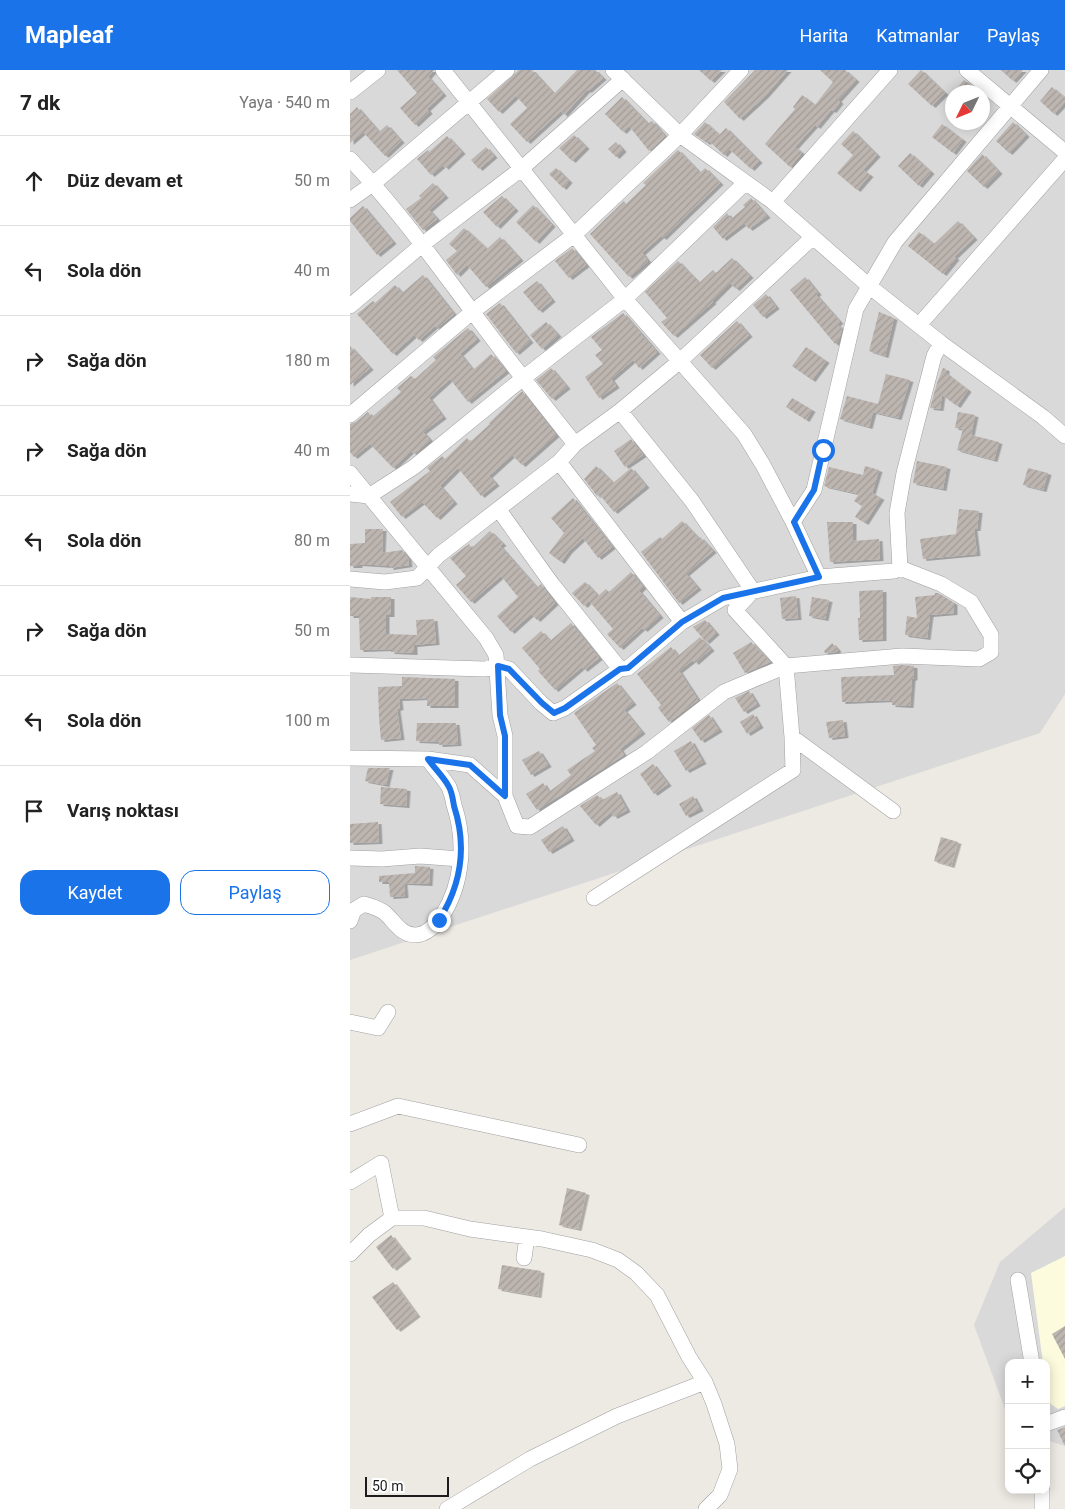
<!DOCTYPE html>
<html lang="tr">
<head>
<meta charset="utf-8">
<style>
  body { margin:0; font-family:Roboto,sans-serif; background:#f6f6f6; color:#222 }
  .controls { position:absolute; right:15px; bottom:15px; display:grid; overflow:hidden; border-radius:10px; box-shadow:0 2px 12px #0003 }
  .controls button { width:45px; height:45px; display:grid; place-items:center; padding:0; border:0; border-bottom:1px solid #e0e0e0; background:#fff; color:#222; font:25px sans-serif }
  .compass { position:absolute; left:595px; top:15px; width:45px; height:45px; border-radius:50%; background:#fff; box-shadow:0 2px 12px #0003; rotate:227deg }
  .scale { position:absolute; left:15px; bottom:12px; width:84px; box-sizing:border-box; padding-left:5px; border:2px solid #1c1c1c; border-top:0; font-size:14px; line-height:18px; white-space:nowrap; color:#1c1c1c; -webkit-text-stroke:4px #fff; paint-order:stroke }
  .stop { position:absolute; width:15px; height:15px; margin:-11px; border:4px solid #1a73e8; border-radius:50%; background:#fff }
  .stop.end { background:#1a73e8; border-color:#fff; box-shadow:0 1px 5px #0008 }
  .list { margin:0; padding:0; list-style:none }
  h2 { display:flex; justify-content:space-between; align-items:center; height:65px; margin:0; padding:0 20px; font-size:21px }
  h2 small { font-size:16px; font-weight:400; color:#767676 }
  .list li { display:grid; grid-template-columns:32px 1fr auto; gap:15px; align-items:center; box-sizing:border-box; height:90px; padding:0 20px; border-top:1px solid #e0e0e0 }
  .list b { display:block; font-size:19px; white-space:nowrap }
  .list em { font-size:16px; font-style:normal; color:#767676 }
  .actions { display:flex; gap:10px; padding:15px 20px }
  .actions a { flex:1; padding:11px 0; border:1px solid #1a73e8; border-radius:15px; text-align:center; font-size:18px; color:#1a73e8 }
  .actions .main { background:#1a73e8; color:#fff }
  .icon { flex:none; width:28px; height:28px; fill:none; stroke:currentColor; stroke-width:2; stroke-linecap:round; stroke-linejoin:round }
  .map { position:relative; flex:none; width:715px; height:1439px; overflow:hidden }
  header { display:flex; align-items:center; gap:30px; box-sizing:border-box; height:70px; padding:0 25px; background:#1a73e8; color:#fff }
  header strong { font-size:24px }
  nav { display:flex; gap:28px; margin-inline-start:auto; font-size:18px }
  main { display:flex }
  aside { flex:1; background:#fff }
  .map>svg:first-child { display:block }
  .residential { fill:#dad9d9; fill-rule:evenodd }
  .education { fill:#fcfbdd }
  .building { fill:url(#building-hatch); filter:url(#shadow) }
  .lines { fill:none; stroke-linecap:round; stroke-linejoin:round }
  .minor-casing { stroke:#a0a0a0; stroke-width:16 }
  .minor { stroke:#fff; stroke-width:15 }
  .route { stroke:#1a73e8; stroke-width:6 }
</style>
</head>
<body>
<header>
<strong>Mapleaf</strong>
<nav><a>Harita</a><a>Katmanlar</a><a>Paylaş</a></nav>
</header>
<main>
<aside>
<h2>7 dk<small>Yaya · 540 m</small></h2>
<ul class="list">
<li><svg class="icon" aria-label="ahead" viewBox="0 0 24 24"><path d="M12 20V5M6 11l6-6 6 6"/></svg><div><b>Düz devam et</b></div><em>50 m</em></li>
<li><svg class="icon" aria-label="left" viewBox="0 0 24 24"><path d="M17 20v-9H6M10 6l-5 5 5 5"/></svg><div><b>Sola dön</b></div><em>40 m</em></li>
<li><svg class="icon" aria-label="right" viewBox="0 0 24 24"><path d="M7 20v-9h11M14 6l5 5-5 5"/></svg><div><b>Sağa dön</b></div><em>180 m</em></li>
<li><svg class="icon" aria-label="right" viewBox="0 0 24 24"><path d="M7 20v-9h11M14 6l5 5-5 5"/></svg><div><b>Sağa dön</b></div><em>40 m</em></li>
<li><svg class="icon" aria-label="left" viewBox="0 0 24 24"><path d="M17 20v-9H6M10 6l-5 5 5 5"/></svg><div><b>Sola dön</b></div><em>80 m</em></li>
<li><svg class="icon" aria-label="right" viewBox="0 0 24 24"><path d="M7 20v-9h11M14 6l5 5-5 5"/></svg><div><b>Sağa dön</b></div><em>50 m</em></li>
<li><svg class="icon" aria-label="left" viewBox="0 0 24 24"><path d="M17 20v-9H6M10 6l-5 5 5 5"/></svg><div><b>Sola dön</b></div><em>100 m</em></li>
<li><svg class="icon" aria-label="arrive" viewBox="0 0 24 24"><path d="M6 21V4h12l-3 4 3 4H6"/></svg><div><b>Varış noktası</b></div></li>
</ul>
<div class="actions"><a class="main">Kaydet</a><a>Paylaş</a></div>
</aside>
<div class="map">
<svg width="715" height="1439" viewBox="0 0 715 1439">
  <defs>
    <pattern id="building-hatch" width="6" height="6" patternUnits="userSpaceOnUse" patternTransform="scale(1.25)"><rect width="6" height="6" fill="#bdb5b0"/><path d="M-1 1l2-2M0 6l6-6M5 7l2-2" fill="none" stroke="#a29b97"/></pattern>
    <filter id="shadow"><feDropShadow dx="3.5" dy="2" stdDeviation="0" flood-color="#0004"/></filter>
  </defs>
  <rect width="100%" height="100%" fill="#ede9e3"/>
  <path class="residential" d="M 0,0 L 715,0 L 715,624 L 690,663 L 0,890 ZM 602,22 L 632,22 L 632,52 L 602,52 Z
    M 715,1137 L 715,1376 L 696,1370 L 696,1293 L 659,1293 L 659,1350 L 624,1255 L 650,1192 Z"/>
  <path class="education" d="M 715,1186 L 715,1336 L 708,1339 L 698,1332 L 696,1293 L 693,1293 L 681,1203 Z"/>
  <path class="building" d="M 47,0 L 84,0 L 78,7 L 93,24 L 77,39 L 79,42 L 65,55 L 50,38 L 67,23 Z
    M 169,0 L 182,0 L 204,24 L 227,0 L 245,0 L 253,8 L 238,21 L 237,20 L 214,45 L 211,41 L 177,72 L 160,54 L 177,38 L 166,26 L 149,42 L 137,29 Z
    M 349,0 L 372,0 L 361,11 Z
    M 405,0 L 438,0 L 415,26 L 390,49 L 374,32 Z
    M 470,0 L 495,0 L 506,10 L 488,30 L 490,32 L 483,41 L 481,40 L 467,57 L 465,55 L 445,77 L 452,83 L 440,97 L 415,74 L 445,39 L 443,37 L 452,25 L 465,35 L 483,12 Z
    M 571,0 L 595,23 L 582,36 L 558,14 Z
    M 651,0 L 673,0 L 663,11 Z
    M 614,10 L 622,16 L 629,22 L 604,22 Z
    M 702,17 L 715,28 L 715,32 L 704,44 L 690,31 Z
    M 272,27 L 298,54 L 302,51 L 315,66 L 299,81 L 279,56 L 273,62 L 255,44 Z
    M 7,37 L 29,62 L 37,55 L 51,71 L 35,86 L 13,62 L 0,73 L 0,44 Z
    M 355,52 L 369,65 L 376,58 L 409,91 L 401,99 L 379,79 L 374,85 L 359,71 L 357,73 L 344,64 Z
    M 663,52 L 676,65 L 659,83 L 646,71 Z
    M 592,54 L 613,70 L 603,83 L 582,67 Z
    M 503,61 L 527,85 L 513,100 L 520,105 L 507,120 L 487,103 L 503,85 L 491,74 Z
    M 224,65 L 236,77 L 222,91 L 209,78 Z
    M 97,66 L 112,82 L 95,98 L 93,95 L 81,105 L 67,89 L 78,80 L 79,82 Z
    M 266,72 L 273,80 L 266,87 L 258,79 Z
    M 136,77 L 144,86 L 129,99 L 121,90 Z
    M 328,80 L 350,103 L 355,98 L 370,113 L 313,168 L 311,166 L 292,183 L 298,191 L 279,207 L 240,164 L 274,131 L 276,134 L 296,115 L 293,113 Z
    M 560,83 L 581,102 L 569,116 L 548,96 Z
    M 632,84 L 649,102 L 634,117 L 617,101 Z
    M 206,98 L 219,111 L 213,118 L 199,104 Z
    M 83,113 L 95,126 L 79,140 L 87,149 L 73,160 L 56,139 L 71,128 L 69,126 Z
    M 152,126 L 165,139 L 147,157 L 133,142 Z
    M 401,128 L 417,146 L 399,159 L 394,153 L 373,169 L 363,157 L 377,143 L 381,149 L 395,137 L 393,135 Z
    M 183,135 L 202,155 L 186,172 L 166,152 Z
    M 13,136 L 43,172 L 27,185 L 0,151 L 0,148 Z
    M 608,151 L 624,168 L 604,187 L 606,188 L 593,204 L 558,176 L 569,162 L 584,174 Z
    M 114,158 L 137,179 L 150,167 L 170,189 L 136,217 L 117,195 L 107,205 L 96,190 L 107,181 L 99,174 Z
    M 222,178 L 236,195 L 219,208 L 205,191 Z
    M 382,188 L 400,206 L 386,219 L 380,213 L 362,231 L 363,232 L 324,266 L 311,252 L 317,248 L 295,222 L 328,191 L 349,213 L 363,200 L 366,203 Z
    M 73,205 L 104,244 L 87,258 L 85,256 L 69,270 L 64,265 L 43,284 L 7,244 L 23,231 L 25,233 L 45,215 L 52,223 Z
    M 455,207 L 468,223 L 466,225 L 490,252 L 487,254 L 492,259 L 489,269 L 485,274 L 440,220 Z
    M 187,211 L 202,230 L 189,241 L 173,222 Z
    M 416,224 L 426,237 L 413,247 L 403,235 Z
    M 150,233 L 180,271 L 166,283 L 136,244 Z
    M 529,242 L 544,248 L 535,286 L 519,281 Z
    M 273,243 L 307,282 L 289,298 L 283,290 L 261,309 L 266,316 L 249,328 L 235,307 L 253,294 L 245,285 L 252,280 L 241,267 Z
    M 387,251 L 399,265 L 362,298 L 350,285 Z
    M 196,252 L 208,265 L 192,279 L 180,265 Z
    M 118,258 L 127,269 L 110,284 L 123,300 L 141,284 L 156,301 L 118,332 L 100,309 L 79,328 L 93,347 L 73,362 L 80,370 L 64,384 L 61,381 L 43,398 L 20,374 L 4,387 L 0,382 L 0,354 L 6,352 L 18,342 L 22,347 L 51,322 L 47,318 L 61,306 L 65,309 L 86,290 L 83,287 Z
    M 0,276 L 20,298 L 0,315 Z
    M 456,277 L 476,291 L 462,310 L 442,296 Z
    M 201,298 L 217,317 L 202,329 L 186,310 Z
    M 593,298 L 596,299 L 596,303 L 618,320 L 607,336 L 592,325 L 590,339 L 580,338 L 587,313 Z
    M 536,304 L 560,310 L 548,348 L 523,342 L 519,357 L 490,349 L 497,326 L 528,334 Z
    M 172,321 L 206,365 L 172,395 L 162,385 L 139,406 L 146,414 L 131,426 L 108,398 L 90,416 L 104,432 L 87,448 L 72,432 L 52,447 L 40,432 L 80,401 L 77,398 L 92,386 L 95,389 L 117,368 L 120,372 L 140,354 L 139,353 Z
    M 442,328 L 462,340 L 456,350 L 436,337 Z
    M 608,342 L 625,345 L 621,365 L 649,372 L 644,390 L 607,380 L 613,359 L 605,358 Z
    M 281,369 L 293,385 L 275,397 L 264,381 Z
    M 567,391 L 597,397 L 593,419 L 563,413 Z
    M 246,396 L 263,413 L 281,398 L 296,416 L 264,442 L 249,424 L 247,426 L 234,409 Z
    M 515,396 L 529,400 L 522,423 L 531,428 L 515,453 L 505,447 L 512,436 L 504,431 L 509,424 L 474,416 L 479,397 L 513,405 Z
    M 678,398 L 698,403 L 693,420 L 673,415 Z
    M 223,428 L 262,477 L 248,488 L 233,468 L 219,481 L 211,492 L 199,483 L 214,463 L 201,448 Z
    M 609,439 L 629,441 L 627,459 L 624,459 L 627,484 L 573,489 L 570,469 L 606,464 Z
    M 332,451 L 349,469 L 350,467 L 363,481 L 336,504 L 348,518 L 329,533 L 291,482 L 310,467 L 312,469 Z
    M 477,452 L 503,452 L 503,471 L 529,469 L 530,489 L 480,492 Z
    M 15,459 L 33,459 L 32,483 L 52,480 L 58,488 L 59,495 L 40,498 L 40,496 L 9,494 L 9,496 L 0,496 L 0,474 L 15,473 Z
    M 140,461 L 153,474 L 150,476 L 187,518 L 191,514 L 205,533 L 187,550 L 181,544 L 161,562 L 147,546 L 168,527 L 151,506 L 121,532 L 106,515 L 116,506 L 100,488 L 119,474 L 122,478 Z
    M 281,502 L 293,517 L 289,521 L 310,546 L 294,560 L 292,558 L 270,578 L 257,564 L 263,559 L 239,531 L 234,536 L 222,523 L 235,512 L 248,526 L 256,519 L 259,522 Z
    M 533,520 L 533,569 L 509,570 L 508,548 L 510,548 L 509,521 Z
    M 585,523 L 588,523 L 604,533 L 604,543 L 580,545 L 577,568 L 555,565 L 557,546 L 567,548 L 565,527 L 585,525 Z
    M 446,526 L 448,548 L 432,549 L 430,528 Z
    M 0,527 L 21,529 L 21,527 L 41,527 L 41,545 L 36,545 L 36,564 L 67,565 L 66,550 L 84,549 L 86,573 L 64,575 L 64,583 L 41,582 L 41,579 L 10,580 L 9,546 L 0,546 Z
    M 462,527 L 479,530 L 475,549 L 459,546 Z
    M 355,550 L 366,563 L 356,572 L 343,557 Z
    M 221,553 L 249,588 L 234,600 L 232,597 L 205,620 L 188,601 L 190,599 L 172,578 L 191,561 L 200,571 Z
    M 350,567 L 361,579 L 345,593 L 343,590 L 329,601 L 348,630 L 319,652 L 308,638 L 311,635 L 287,604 L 321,577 L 328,586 Z
    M 401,572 L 420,592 L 395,603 L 383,583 Z
    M 482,573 L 488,580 L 486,582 L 475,583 L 474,581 Z
    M 552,595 L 564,596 L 564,608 L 562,609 L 560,636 L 542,635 L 542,630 L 492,632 L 491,607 L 544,605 L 543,596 Z
    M 52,607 L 105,609 L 105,636 L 77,636 L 77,628 L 49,629 L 50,638 L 47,639 L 51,668 L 31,670 L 29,648 L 28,617 L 52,616 Z
    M 267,613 L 283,633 L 274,640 L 292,662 L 270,679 L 274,685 L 187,740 L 176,724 L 193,713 L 199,722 L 221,705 L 217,700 L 245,681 L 242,678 L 246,675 L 224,643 Z
    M 399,621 L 407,634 L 394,642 L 385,628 Z
    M 403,644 L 410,656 L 397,664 L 390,652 Z
    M 359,645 L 369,660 L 351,671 L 342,658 Z
    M 493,650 L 495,666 L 479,668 L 476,652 Z
    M 67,653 L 106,653 L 108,674 L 89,675 L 89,672 L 66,671 Z
    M 341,671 L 353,692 L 336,701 L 324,681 Z
    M 189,681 L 198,695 L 181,705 L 172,690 Z
    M 303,694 L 318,714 L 304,724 L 290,704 Z
    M 18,698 L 40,698 L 36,715 L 15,711 Z
    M 31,717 L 57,719 L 56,736 L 30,734 Z
    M 267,722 L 277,740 L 264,747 L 261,742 L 246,755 L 230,736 L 247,725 L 252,730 Z
    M 343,726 L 350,739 L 336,746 L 329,734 Z
    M 28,752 L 29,772 L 0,773 L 0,754 Z
    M 213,756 L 221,769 L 199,782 L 191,770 Z
    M 591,767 L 608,772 L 601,796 L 584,791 Z
    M 65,796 L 80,797 L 79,814 L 54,813 L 55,826 L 40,827 L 39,812 L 29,812 L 29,806 L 65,803 Z
    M 217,1118 L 236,1123 L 228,1159 L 209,1155 Z
    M 41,1165 L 58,1187 L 43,1199 L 26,1177 Z
    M 152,1195 L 191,1201 L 188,1226 L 148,1219 Z
    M 43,1212 L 67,1245 L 47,1260 L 22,1227 Z
    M 715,1256 L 715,1289 L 702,1264 Z
    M 715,1357 L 715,1376 L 707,1360 Z"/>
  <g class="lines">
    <g class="minor-casing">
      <path id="minor" d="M 93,0 L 275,229 L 394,364 L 413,395 L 443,452 L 469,507
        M 263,0 L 330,65 L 423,132 L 519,216 L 591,273 L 693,347 L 715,366
        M 617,0 L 715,82
        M 0,22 L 28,0
        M 0,89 C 45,136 83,189 122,241 C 155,286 190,330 225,374
        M 0,130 L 24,113 L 157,0
        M 423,132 L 540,0
        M 0,236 L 73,174 L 171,99 L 273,9
        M 569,255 L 715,89
        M 0,345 L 122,242 L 224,165 L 330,65 L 391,0
        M 209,392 L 332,552
        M 0,403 L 136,568 L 146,585 L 150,645 L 155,666 L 155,726 L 167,756 L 180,757 L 297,682 L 374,622 L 436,596 L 385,540 L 403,521 L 342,431 L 270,341
        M 0,424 L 19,426 L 64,397 L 172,309 L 275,229 L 395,113
        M 149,440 L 202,514 L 270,599
        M 443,452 L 464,420 L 506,239 L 545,172 L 691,0
        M 0,509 L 35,512 L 67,508 L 89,485 L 209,392 L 225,374 L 270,341 L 330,291 L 463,167
        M 0,595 L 135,599 L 148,596 L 159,599 L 191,633 L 203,643 L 215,638 L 270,599 L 278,598 L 332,552 L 373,528 L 469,507 L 544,501 L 550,498 L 547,443 L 554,403 L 584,286 L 591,273
        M 0,688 L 78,689 L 120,695 L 155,726
        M 543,741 L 442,667 L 436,596 L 552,586 L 629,589 L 641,582 L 641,565 L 621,532 L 591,514 L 550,498
        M 0,788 L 32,789 L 70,786 L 110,789
        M 244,828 L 443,700 L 442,667
        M 0,851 L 4,840 L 14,834 C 21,836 29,838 35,843 C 44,851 51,865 65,865 C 76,865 86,855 92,846 C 113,813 116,771 104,735 C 103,729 101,722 99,717 C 93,707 84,698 78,689
        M 0,952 L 28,958 L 38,942
        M 0,1054 L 48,1036 L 229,1075
        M 0,1112 L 31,1093 L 42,1148
        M 0,1184 L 19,1165 L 42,1148 L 74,1148 L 120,1159 L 192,1169 L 242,1180 L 268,1190 L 286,1203 L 307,1225 L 339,1287 L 355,1312 L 364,1334 L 377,1374 L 380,1399 L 370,1425 L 356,1439
        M 174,1188 L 177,1167
        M 668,1210 L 682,1293
        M 696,1354 L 715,1347
        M 692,1420 L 692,1439
        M 97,1439 L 180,1389 L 267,1346 L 355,1312"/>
    </g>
    <use href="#minor" class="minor"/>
  </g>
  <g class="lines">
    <path class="route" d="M 89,850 C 111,815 117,776 104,736 C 103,730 102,722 99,717 C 94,707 84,698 78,689 L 120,695 L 155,726 L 155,666 L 150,645 L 148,596 L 159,599 L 192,633 L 204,643 L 215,638 L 270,599 L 278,598 L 332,552 L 373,528 L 469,507 L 444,452 L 464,420 L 473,380"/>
  </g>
</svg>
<div class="controls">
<button>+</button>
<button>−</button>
<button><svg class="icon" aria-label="locate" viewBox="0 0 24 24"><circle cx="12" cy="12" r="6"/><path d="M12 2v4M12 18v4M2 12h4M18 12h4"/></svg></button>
</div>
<svg class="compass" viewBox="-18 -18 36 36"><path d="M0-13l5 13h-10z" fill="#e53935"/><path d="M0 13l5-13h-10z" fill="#767676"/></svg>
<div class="scale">50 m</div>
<div class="stop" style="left:473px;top:380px"></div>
<div class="stop end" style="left:89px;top:850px"></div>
</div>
</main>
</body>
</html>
